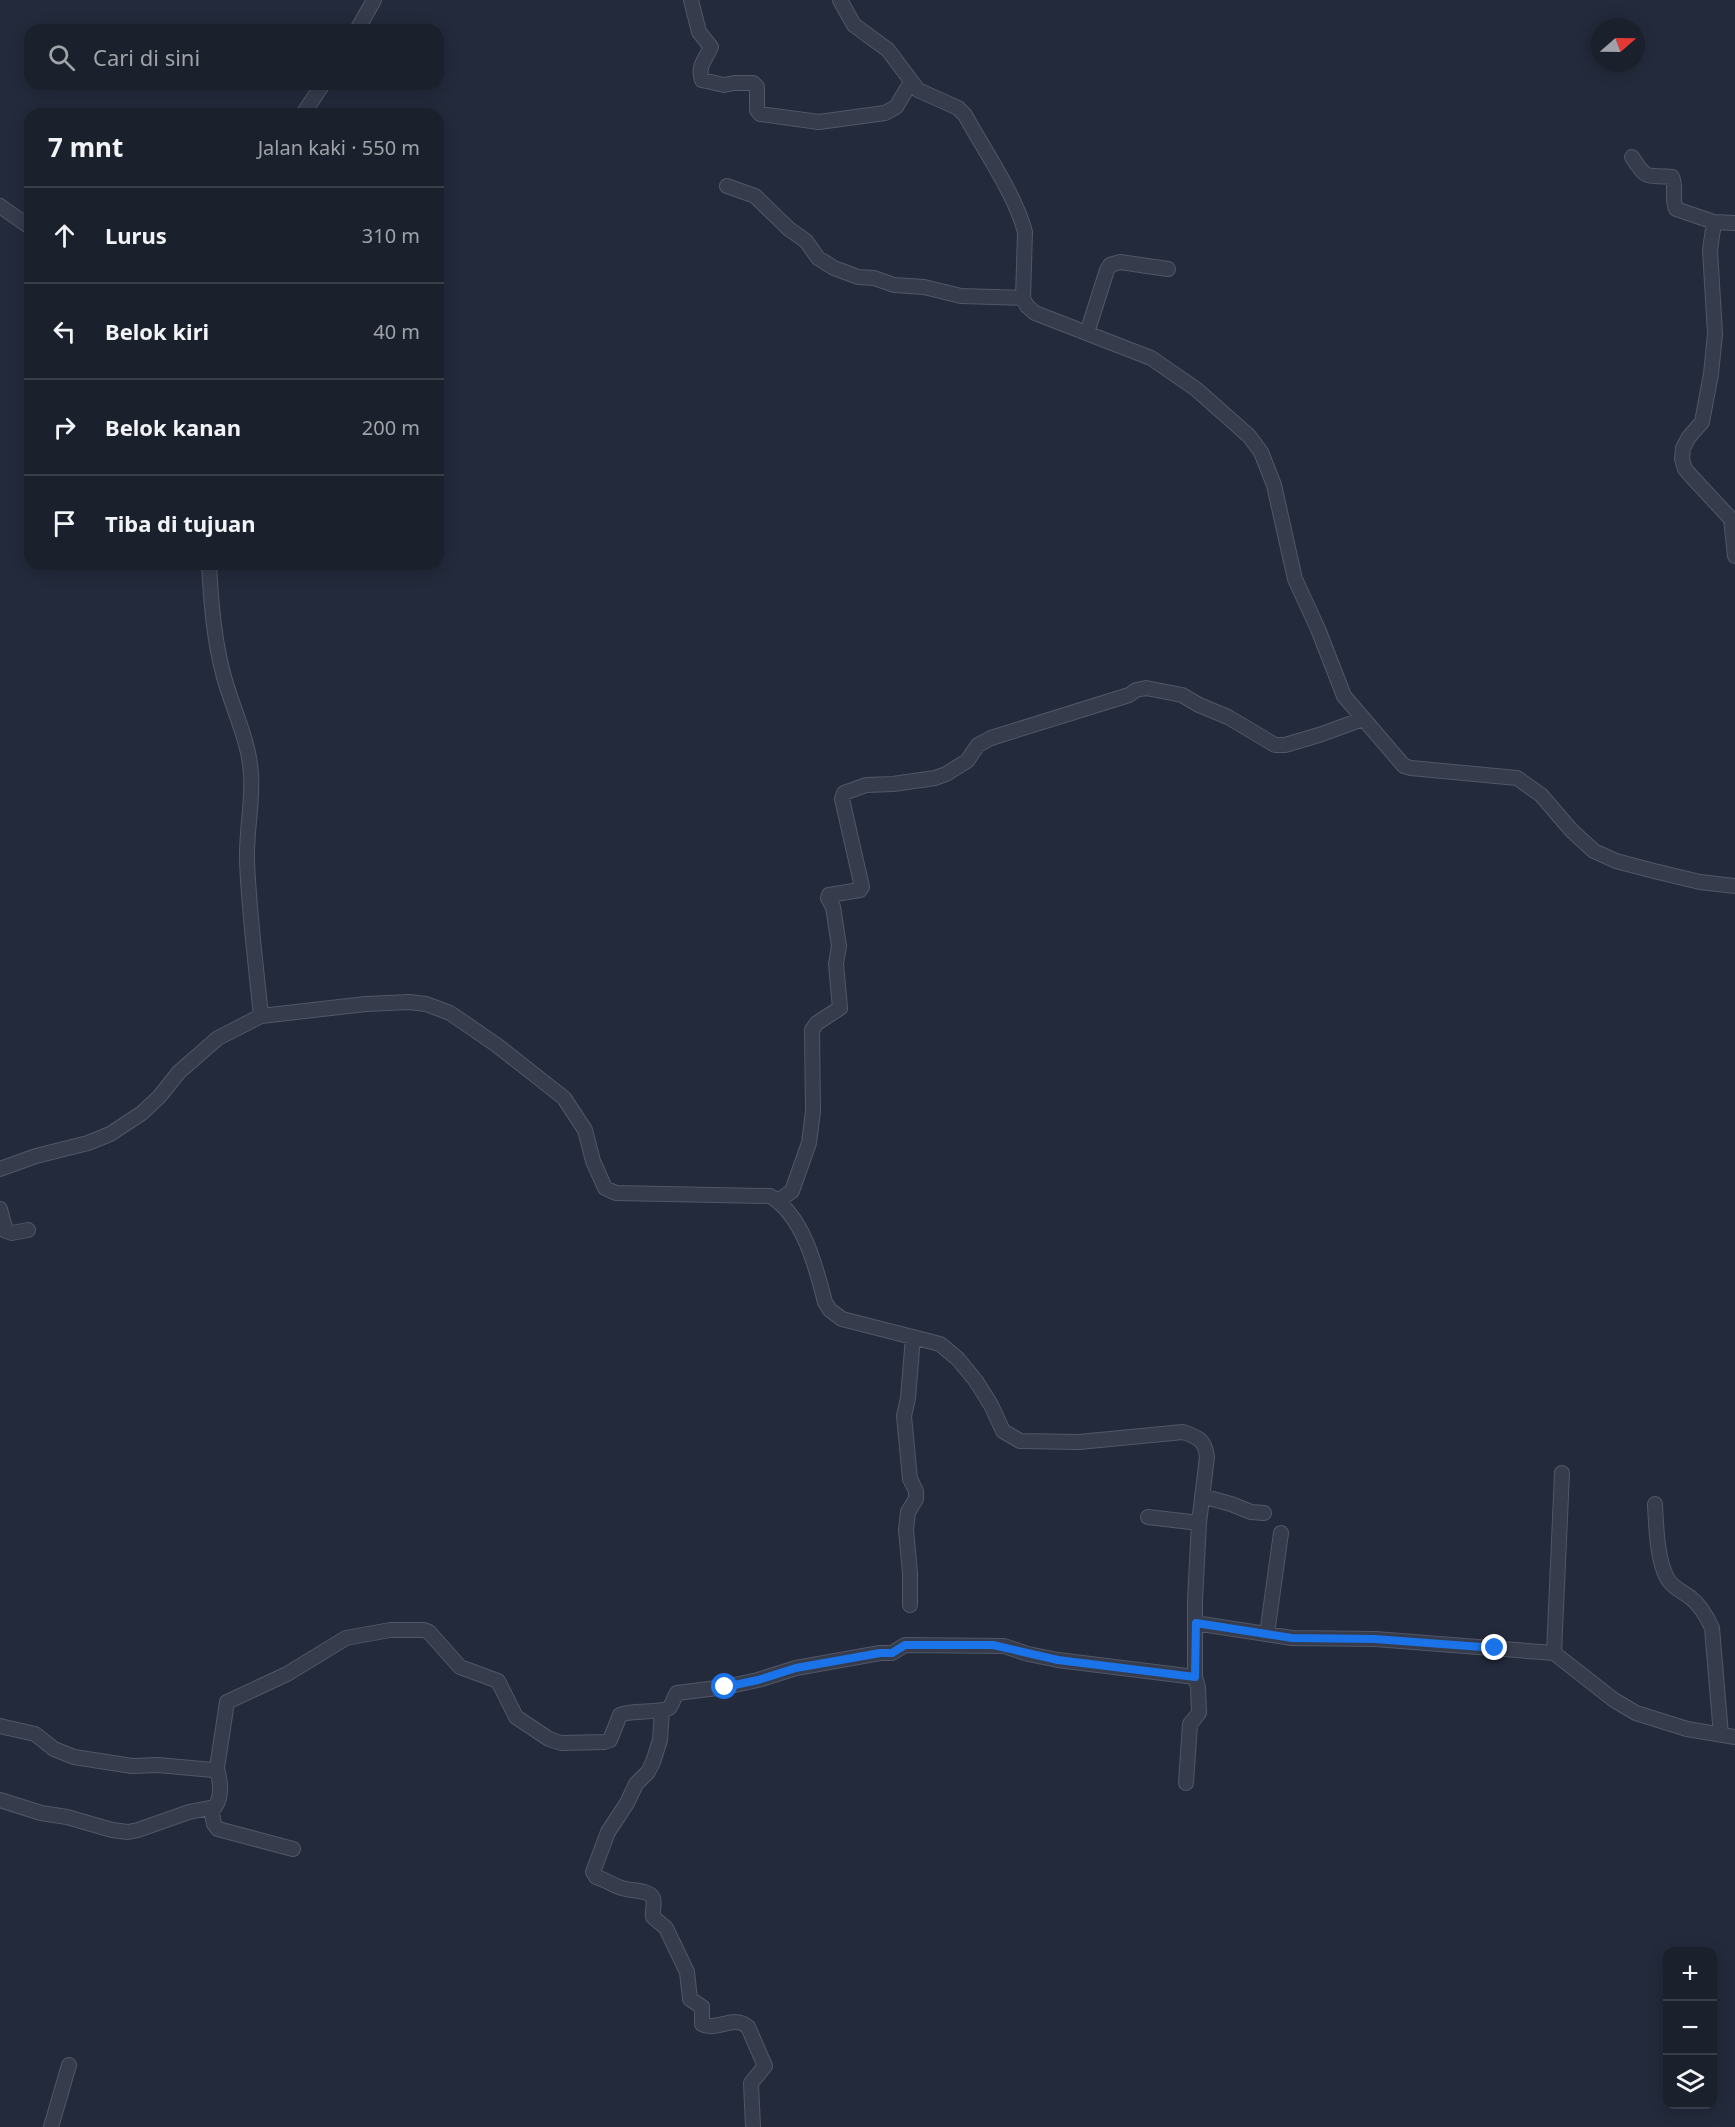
<!DOCTYPE html>
<html lang="id">
<head>
<meta charset="utf-8">
<style>
  body { margin:0; font-family:"Noto Sans",sans-serif; background:#272d38; color:#f1f3f6 }
  .controls { position:absolute; right:18px; bottom:18px; display:grid; overflow:hidden; border-radius:12px; box-shadow:0 3px 15px #0003 }
  .controls button { width:54px; height:54px; display:grid; place-items:center; padding:0; border:0; border-bottom:2px solid #383e48; background:#1a202c; color:#f1f3f6; font:30px sans-serif }
  .compass { position:absolute; left:1591px; top:18px; width:54px; height:54px; border-radius:50%; background:#1a202c; box-shadow:0 3px 15px #0003; rotate:70deg }
  .stop { position:absolute; width:18px; height:18px; margin:-14px; border:4px solid #1a73e8; border-radius:50%; background:#fff }
  .stop.end { background:#1a73e8; border-color:#fff; box-shadow:0 2px 6px #0008 }
  .list { margin:0; padding:0; list-style:none }
  h2 { display:flex; justify-content:space-between; align-items:center; height:78px; margin:0; padding:0 24px; font-size:26px }
  h2 small { font-size:20px; font-weight:400; color:#9fa3a9 }
  .list li { display:grid; grid-template-columns:39px 1fr auto; gap:18px; align-items:center; box-sizing:border-box; height:96px; padding:0 24px; border-top:2px solid #383e48 }
  .list b { display:block; font-size:22px; white-space:nowrap }
  .list em { font-size:20px; font-style:normal; color:#9fa3a9 }
  .icon { flex:none; width:33px; height:33px; fill:none; stroke:currentColor; stroke-width:2; stroke-linecap:round; stroke-linejoin:round }
  .map { position:relative; flex:none; width:1735px; height:2127px; overflow:hidden }
  .search { position:absolute; background:#1a202c; box-shadow:0 3px 15px #0003; left:24px; top:24px; width:420px; height:66px; display:flex; align-items:center; gap:15px; box-sizing:border-box; padding:0 21px; border-radius:18px; color:#9fa3a9; font-size:22px }
  .panel { position:absolute; background:#1a202c; box-shadow:0 3px 15px #0003; left:24px; top:108px; width:420px; height:462px; border-radius:18px }
  .map>svg:first-child { display:block }
  .lines { fill:none; stroke-linecap:round; stroke-linejoin:round }
  .minor-casing { stroke:#515766; stroke-width:16 }
  .minor { stroke:#363c4c; stroke-width:14 }
  .route { stroke:#1a73e8; stroke-width:8 }
</style>
</head>
<body>
<div class="map">
<svg width="1735" height="2127" viewBox="0 0 1735 2127">
  <rect width="100%" height="100%" fill="#232a3b"/>
  <g class="lines">
    <g class="minor-casing">
      <path id="minor" d="M 691,0 L 699,32 L 711,47 C 706,59 697,66 702,80 L 724,85 L 734,83 L 753,83 L 757,87 L 757,110 L 760,114 L 819,122 L 885,113 L 896,107 L 911,82
        M 840,0 L 854,25 L 888,50 L 918,90 L 958,108 L 965,115 C 984,150 1015,194 1025,232 L 1023,298 L 1027,306 L 1035,313 L 1151,358 L 1196,389 L 1249,436 L 1261,452 L 1274,485 L 1295,579 L 1318,629 L 1344,696 L 1404,766 L 1411,768 L 1517,778 L 1541,795 L 1572,831 L 1594,851 L 1616,861 L 1654,871 L 1700,882 L 1735,886
        M 357,30 L 374,0
        M 303,114 L 323,84
        M 1632,157 C 1648,182 1646,174 1672,177 C 1677,187 1671,198 1676,209 L 1714,222
        M 727,186 L 755,196 L 789,229 L 806,241 L 818,258 L 834,268 L 858,277 L 874,278 L 894,285 L 924,287 L 961,296 L 1023,298
        M 0,206 L 30,227
        M 1735,223 L 1714,222 L 1710,250 L 1715,334 L 1711,374 L 1702,422 L 1689,437 L 1683,448 L 1682,459 L 1685,469 L 1692,477 L 1731,519 L 1735,556
        M 1087,333 L 1107,270 L 1110,265 L 1120,262 L 1168,269
        M 209,564 C 211,602 214,641 224,677 C 233,710 249,740 251,774 C 253,803 246,832 247,861 C 249,913 256,965 261,1016
        M 0,1169 L 36,1156 L 88,1143 L 110,1134 L 142,1113 L 159,1097 L 179,1072 L 218,1038 L 261,1016 L 366,1004 L 409,1002 L 426,1004 L 450,1013 L 498,1046 L 564,1098 L 585,1130 L 593,1161 L 605,1188 L 616,1193 L 770,1196 C 803,1215 816,1267 825,1302 L 830,1310 L 842,1319 L 940,1344 L 958,1359 L 976,1381 L 991,1405 L 1003,1431 L 1020,1441 L 1079,1442 L 1183,1432 C 1198,1437 1205,1440 1207,1457 L 1199,1523 L 1195,1600 L 1195,1677 L 1058,1660 L 1028,1654 L 1004,1646 L 905,1645 L 892,1653 L 880,1653 L 796,1668 L 758,1680 L 725,1687 L 677,1693 C 674,1697 673,1703 670,1707 C 663,1714 632,1709 620,1715 L 610,1740 L 604,1742 L 561,1743 L 549,1739 L 516,1717 L 498,1681 L 460,1667 L 429,1632 L 424,1630 L 390,1630 L 346,1638 L 287,1674 L 227,1702 L 217,1768 L 213,1770 L 158,1765 L 132,1766 L 74,1757 L 54,1749 L 35,1734 L 0,1726
        M 778,1201 L 792,1191 L 809,1143 L 813,1111 L 812,1030 L 817,1023 L 840,1008 L 836,964 L 839,946 L 833,907 L 828,898 L 829,895 L 860,890 L 862,887 L 842,799 L 844,793 L 866,785 L 893,784 L 935,778 L 946,774 L 967,761 L 978,745 L 991,738 L 1129,695 L 1136,690 L 1146,688 L 1182,695 L 1199,705 L 1228,717 L 1275,745 L 1285,745 L 1319,735 L 1363,719
        M 0,1209 L 6,1231 L 12,1233 L 28,1230
        M 1202,1496 L 1231,1504 L 1251,1512 L 1264,1513
        M 1655,1504 C 1656,1524 1657,1564 1669,1581 C 1675,1589 1683,1592 1691,1598 C 1701,1606 1707,1617 1712,1628 L 1721,1735
        M 1148,1517 L 1199,1523
        M 910,1605 L 910,1573 L 906,1530 L 908,1512 L 916,1499 L 916,1491 L 910,1479 L 904,1416 L 908,1398 L 913,1337
        M 1195,1623 L 1292,1638 L 1375,1639 L 1554,1653 L 1614,1700 L 1636,1713 L 1687,1729 L 1735,1737
        M 1267,1634 L 1281,1533
        M 1554,1653 L 1562,1473
        M 662,1710 L 660,1740 L 653,1762 L 648,1772 L 636,1784 L 627,1803 L 608,1832 L 593,1872 L 596,1877 C 607,1880 615,1887 626,1889 C 634,1891 649,1890 653,1898 C 655,1903 652,1911 653,1917 L 666,1928 L 687,1972 L 690,1999 L 702,2007 L 702,2024 C 716,2032 735,2014 748,2027 L 765,2066 L 751,2083 L 753,2127
        M 1186,1783 L 1190,1724 L 1199,1713 L 1198,1687 L 1195,1677
        M 0,1800 L 41,1813 L 67,1817 L 112,1830 L 128,1832 L 138,1830 L 189,1812 L 215,1807 C 223,1795 220,1781 217,1768
        M 211,1808 L 214,1824 L 218,1829 L 293,1849
        M 51,2127 L 69,2065"/>
    </g>
    <use href="#minor" class="minor"/>
  </g>
  <g class="lines">
    <path class="route" d="M 725,1687 L 758,1680 L 796,1668 L 880,1653 L 892,1653 L 905,1645 L 993,1645 L 1058,1660 L 1195,1677 L 1196,1623 L 1292,1638 L 1375,1639 L 1495,1648"/>
  </g>
</svg>
<div class="controls">
<button>+</button>
<button>−</button>
<button><svg class="icon" aria-label="layers" viewBox="0 0 24 24"><path d="M12 4l9 5-9 5-9-5zM3 14l9 5 9-5"/></svg></button>
</div>
<svg class="compass" viewBox="-18 -18 36 36"><path d="M0-13l5 13h-10z" fill="#e53935"/><path d="M0 13l5-13h-10z" fill="#9fa3a9"/></svg>
<div class="stop" style="left:725px;top:1687px"></div>
<div class="stop end" style="left:1495px;top:1648px"></div>
<div class="search"><svg class="icon" aria-label="search" viewBox="0 0 24 24"><circle cx="10" cy="10" r="6"/><path d="M15 15l6 6"/></svg>Cari di sini</div>
<section class="panel">
<h2>7 mnt<small>Jalan kaki · 550 m</small></h2>
<ul class="list">
<li><svg class="icon" aria-label="ahead" viewBox="0 0 24 24"><path d="M12 20V5M6 11l6-6 6 6"/></svg><div><b>Lurus</b></div><em>310 m</em></li>
<li><svg class="icon" aria-label="left" viewBox="0 0 24 24"><path d="M17 20v-9H6M10 6l-5 5 5 5"/></svg><div><b>Belok kiri</b></div><em>40 m</em></li>
<li><svg class="icon" aria-label="right" viewBox="0 0 24 24"><path d="M7 20v-9h11M14 6l5 5-5 5"/></svg><div><b>Belok kanan</b></div><em>200 m</em></li>
<li><svg class="icon" aria-label="arrive" viewBox="0 0 24 24"><path d="M6 21V4h12l-3 4 3 4H6"/></svg><div><b>Tiba di tujuan</b></div></li>
</ul>
</section>
</div>
</body>
</html>
